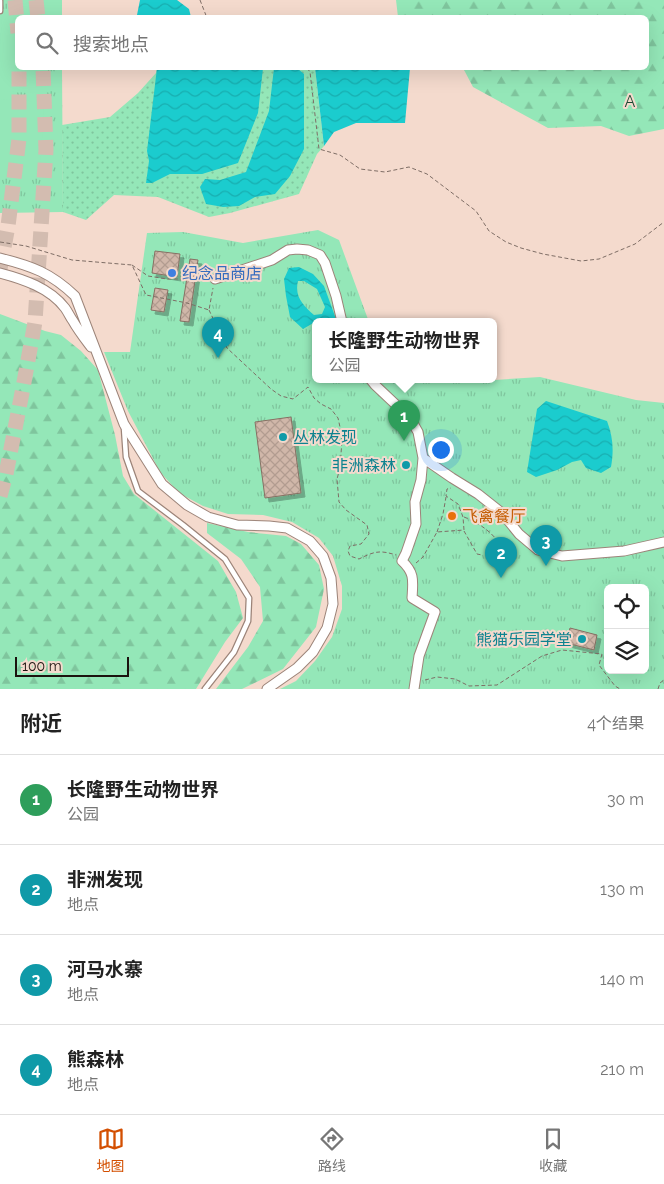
<!DOCTYPE html>
<html lang="zh">
<head>
<meta charset="utf-8">
<style>
  body { margin:0; font-family:Raleway,"Noto Sans SC",sans-serif; background:#f6f6f6; color:#222 }
  .controls { position:absolute; right:15px; bottom:15px; display:grid; overflow:hidden; border-radius:8px; box-shadow:0 5px 20px #0002 }
  .controls button { width:45px; height:45px; display:grid; place-items:center; padding:0; border:0; border-bottom:1px solid #e0e0e0; background:#fff; color:#222; font:25px sans-serif }
  .scale { position:absolute; left:15px; bottom:12px; width:114px; box-sizing:border-box; padding-left:5px; border:2px solid #1b120e; border-top:0; font-size:14px; line-height:18px; white-space:nowrap; color:#1b120e; -webkit-text-stroke:4px #f4dacd; paint-order:stroke }
  .you { position:absolute; left:440px; top:449px; width:18px; height:18px; margin:-12px; border:4px solid #fff; border-radius:50%; background:#1a73e8; box-shadow:0 0 0 8px #1a73e833 }
  .badge { display:grid; place-items:center; width:32px; height:32px; border-radius:50%; background:#d34f01; color:#fff; font-size:16px; font-weight:700 }
  .pin { position:absolute; translate:-50% -41px; filter:drop-shadow(0 1px 2px #0008) }
  .pin::after { content:''; position:absolute; top:26px; width:18px; height:15px; background:inherit; clip-path:polygon(0 0,100% 0,50% 100%) }
  .popup { position:absolute; left:312px; top:318px; width:185px; height:65px; box-sizing:border-box; display:grid; place-content:center; border-radius:8px; background:#fff; filter:drop-shadow(0 1px 4px #0005); font-size:16px; white-space:nowrap; color:#767676 }
  .popup b { font-size:19px; color:#222 }
  .popup::after { content:''; position:absolute; left:50%; top:100%; margin-left:-10px; border:10px solid transparent; border-top-color:#fff }
  .list { margin:0; padding:0; list-style:none }
  h2 { display:flex; justify-content:space-between; align-items:center; height:65px; margin:0; padding:0 20px; font-size:21px }
  h2 small { font-size:16px; font-weight:400; color:#767676 }
  .list li { display:grid; grid-template-columns:32px 1fr auto; gap:15px; align-items:center; box-sizing:border-box; height:90px; padding:0 20px; border-top:1px solid #e0e0e0 }
  .list b { display:block; font-size:19px; white-space:nowrap }
  .list p { margin:0; font-size:16px; white-space:nowrap; color:#767676 }
  .list em { font-size:16px; font-style:normal; color:#767676 }
  .icon { flex:none; width:28px; height:28px; fill:none; stroke:currentColor; stroke-width:2; stroke-linecap:round; stroke-linejoin:round }
  .map { position:relative; flex:none; width:664px; height:689px; overflow:hidden }
  .search { position:absolute; background:#fff; box-shadow:0 5px 20px #0002; left:15px; right:15px; top:15px; height:55px; display:flex; align-items:center; gap:12px; box-sizing:border-box; padding:0 18px; border-radius:8px; color:#767676; font-size:19px }
  .sheet { height:425px; background:#fff }
  nav { display:flex; justify-content:space-around; align-items:center; box-sizing:border-box; height:70px; border-top:1px solid #e0e0e0; background:#fff; font-size:14px; color:#767676 }
  nav a { display:grid; justify-items:center; gap:2px }
  nav .on { color:#d34f01 }
  .map>svg:first-child { display:block }
  .grass { fill:url(#grass-dots) }
  .forest { fill:url(#forest-firs) }
  .park { fill:url(#park-tufts); fill-rule:evenodd }
  .pitch { fill:#94e7b8 }
  .water { fill:url(#water-waves); fill-rule:evenodd }
  .building { fill:url(#building-cross-hatch); stroke:#867063; filter:url(#shadow) }
  .lines { fill:none; stroke-linecap:round; stroke-linejoin:round }
  .highway-tunnel { stroke:#d3bcb0; stroke-width:15; stroke-dasharray:15 8; stroke-linecap:butt }
  .lane-casing { stroke:#9c8479; stroke-width:7 }
  .street-casing { stroke:#9c8479; stroke-width:11 }
  .path { stroke:#7e6d65; stroke-width:1; stroke-dasharray:4 2.5; stroke-linecap:butt }
  .lane { stroke:#fff; stroke-width:4.5 }
  .street { stroke:#fff; stroke-width:9 }
  .shop-dot { fill:#3f7fe0; stroke:#f4dacd; stroke-width:2 }
  .culture-dot { fill:#0f9aa8; stroke:#f4dacd; stroke-width:2 }
  .food-dot { fill:#e8710a; stroke:#f4dacd; stroke-width:2 }
  .labels { text-anchor:middle; dominant-baseline:central; stroke-width:4; stroke-linejoin:round; paint-order:stroke }
  .park-label { font-size:16px; fill:#1c4832; stroke:#f4dacd }
  .shop-label { font-size:16px; fill:#366cbe; stroke:#f4dacd; text-anchor:start }
  .culture-label { font-size:16px; fill:#0d838f; stroke:#f4dacd; text-anchor:end }
  .food-label { font-size:16px; fill:#c56008; stroke:#f4dacd; text-anchor:start }
</style>
</head>
<body>
<div class="map">
<svg width="664" height="689" viewBox="0 0 664 689">
  <defs>
    <pattern id="grass-dots" width="8" height="8" patternUnits="userSpaceOnUse" patternTransform="scale(1.25)"><rect width="8" height="8" fill="#94e7b8"/><path d="M2 2h.1M6 6h.1" fill="none" stroke="#7fc59d" stroke-width="1.8" stroke-linecap="round"/></pattern>
    <pattern id="forest-firs" width="22" height="20" patternUnits="userSpaceOnUse" patternTransform="scale(1.25)"><rect width="22" height="20" fill="#94e7b8"/><path d="M5 1l3.5 6h-7zM16 11l3.5 6h-7z" fill="#7fc59d"/></pattern>
    <pattern id="park-tufts" width="24" height="20" patternUnits="userSpaceOnUse" patternTransform="scale(1.25)"><rect width="24" height="20" fill="#94e7b8"/><path d="M3 7l-1-3M5 7V3M7 7l1-3M15 17l-1-3M17 17v-4M19 17l1-3" fill="none" stroke="#7fc59d"/></pattern>
    <pattern id="water-waves" width="16" height="10" patternUnits="userSpaceOnUse" patternTransform="scale(1.25)"><rect width="16" height="10" fill="#1bccce"/><path d="M0 5q4-4 8 0t8 0" fill="none" stroke="#18aeb0"/></pattern>
    <pattern id="building-cross-hatch" width="8" height="8" patternUnits="userSpaceOnUse" patternTransform="scale(1.25)"><rect width="8" height="8" fill="#d0b7a9"/><path d="M0 0l8 8M0 8l8-8" fill="none" stroke="#b29c90"/></pattern>
    <filter id="shadow"><feDropShadow dx="4" dy="4" stdDeviation="0" flood-color="#0004"/></filter>
  </defs>
  <rect width="100%" height="100%" fill="#f4dacd"/>
  <path class="grass" d="M 157,68 L 315,68 L 324,146 L 317,154 L 299,194 L 230,213 L 209,217 L 158,197 L 114,195 L 86,220 L 63,212 L 62,125 L 110,117 L 138,93 L 156,73 Z"/>
  <path class="forest" d="M 396,0 L 664,0 L 664,129 L 629,136 L 601,126 L 548,128 L 473,87 L 463,68 L 646,68 L 646,18 L 398,17 Z
    M 0,314 L 45,331 L 61,335 L 81,351 L 98,370 L 115,435 L 123,476 L 134,494 L 218,561 L 236,592 L 243,618 L 225,642 L 196,689 L 0,689 Z
    M 207,523 L 248,532 L 286,536 L 301,544 L 319,565 L 324,589 L 316,627 L 283,669 L 242,689 L 216,689 L 248,647 L 263,621 L 260,587 L 241,559 L 207,533 Z"/>
  <path class="park" d="M 0,0 L 62,0 L 62,17 L 18,18 L 18,68 L 62,68 L 63,212 L 0,213 Z
    M 318,230 L 339,240 L 369,322 L 315,322 L 315,380 L 458,380 L 464,382 L 540,377 L 636,400 L 664,403 L 664,689 L 280,689 L 296,681 L 315,661 L 332,637 L 342,609 L 342,586 L 333,556 L 319,538 L 292,522 L 263,515 L 228,514 L 203,506 L 179,493 L 160,472 L 128,411 L 104,352 L 130,352 L 147,233 L 183,232 L 243,243 ZM 608,588 L 645,588 L 645,670 L 608,670 Z"/>
  <path class="pitch" d="M 2,19 L 17,20 L 18,68 L 48,68 L 46,94 L 0,91 L 0,44 Z
    M 0,99 L 44,102 L 40,174 L 0,172 Z"/>
  <path class="water" d="M 140,0 L 177,0 L 189,9 L 191,17 L 141,17 L 137,15 Z
    M 157,68 L 263,68 L 258,113 L 238,163 L 202,174 L 170,174 L 152,183 L 146,183 L 149,161 L 147,151 Z
    M 274,68 L 297,68 L 304,74 L 304,149 L 290,176 L 275,194 L 255,197 L 239,206 L 223,207 L 206,204 L 200,187 L 205,179 L 220,180 L 246,172 L 269,111 Z
    M 315,68 L 410,68 L 405,123 L 356,123 L 334,132 L 324,146 Z
    M 299,267 L 313,274 L 324,286 L 336,319 L 325,322 L 315,322 L 303,329 L 290,317 L 286,296 L 284,279 L 289,268 ZM 298,281 L 304,281 L 317,289 L 325,307 L 322,314 L 314,315 C 304,306 294,297 298,281 Z
    M 546,401 L 607,421 C 613,437 614,450 611,467 L 601,473 L 586,468 L 581,460 L 572,462 L 557,470 L 536,477 L 527,472 L 537,409 Z"/>
  <path class="building" d="M 155,251 L 180,254 L 177,277 L 152,273 Z
    M 190,259 L 198,260 L 189,322 L 180,321 Z
    M 155,288 L 168,290 L 164,312 L 151,310 Z
    M 291,417 L 301,493 L 265,498 L 255,422 Z
    M 570,628 L 597,635 L 594,650 L 566,643 Z"/>
  <g class="lines">
    <path class="highway-tunnel" d="M 15,0 L 18,33
      M 36,0 L 38,18
      M 0,269 L 8,226 L 19,139 L 19,68
      M 0,496 L 6,474 L 22,393 L 35,322 L 46,150 L 43,68"/>
    <g class="lane-casing">
      <path id="lane" d="M 0,1 L 0,11
        M 124,428 L 126,457 L 138,491 L 183,525 L 225,559 L 249,598 L 248,621 L 234,652 L 205,689"/>
    </g>
    <g class="street-casing">
      <path id="street" d="M 0,258 C 32,266 51,273 75,296 L 124,424 L 162,484 L 187,505 L 208,517 L 237,525 L 269,526 L 287,528 L 310,541 L 323,556 L 331,578 L 333,604 L 327,628 L 313,652 L 297,668 L 267,689
        M 0,273 C 23,279 50,288 65,308 C 68,312 70,317 73,321 C 78,330 85,339 91,347
        M 215,279 L 272,260 L 288,250 L 297,249 L 308,250 L 320,255 L 325,263 L 336,296 L 342,322
        M 371,380 L 375,385 L 410,418 L 418,432 L 423,458 L 421,480 L 415,502 L 416,524 L 406,553 L 402,561 C 415,573 413,581 412,598 L 435,612 L 419,656 L 414,689
        M 423,458 L 452,478 L 478,494 L 502,513 L 519,534 L 538,550 L 562,556 L 624,551 L 664,542"/>
    </g>
    <path class="path" d="M 200,0 L 207,18
      M 307,68 L 310,72 L 319,149 L 340,155 L 360,169 L 385,172 L 409,167 L 427,174 L 476,211 L 489,231 L 506,242 L 521,248 L 543,254 L 581,261 L 599,259 L 635,244 L 664,222
      M 0,242 L 26,246 L 72,260 L 132,265 L 146,295 L 187,303 L 209,310 L 213,288
      M 132,265 L 148,276 L 167,279 L 208,279
      M 209,310 L 227,348 L 271,389 L 281,396 L 293,399 L 308,387 L 314,398 L 321,404 L 331,409 L 338,418 L 340,427 L 342,440 L 340,468 L 337,479 L 339,502 L 346,510 L 367,525 L 369,534 L 361,544 L 350,546 L 348,551 L 350,556 L 359,559 C 375,551 380,550 396,555
      M 464,517 C 477,522 491,531 499,543
      M 464,531 L 477,554 L 482,555
      M 437,532 L 443,514 L 446,497
      M 416,563 L 423,557 L 437,532 L 464,530 L 463,517 L 458,504 L 446,496 L 447,489 L 451,488
      M 425,680 L 437,677 L 455,679 L 469,686 L 497,685 L 542,656 L 562,650 L 602,654 L 599,665 L 615,686 L 620,689
      M 658,689 L 660,683 L 664,680"/>
    <use href="#lane" class="lane"/>
    <use href="#street" class="street"/>
  </g>
  <circle class="shop-dot" cx="172" cy="273" r="5"/>
  <g class="culture-dot">
    <circle cx="283" cy="437" r="5"/>
    <circle cx="406" cy="465" r="5"/>
    <circle cx="582" cy="639" r="5"/>
  </g>
  <circle class="food-dot" cx="452" cy="516" r="5"/>
  <g class="labels">
    <g class="park-label">
      <text x="630" y="101">A</text>
    </g>
    <g class="shop-label">
      <text x="182" y="273">纪念品商店</text>
    </g>
    <g class="culture-label">
      <text x="293" y="437" text-anchor="start">丛林发现</text>
      <text x="396" y="465">非洲森林</text>
      <text x="572" y="639">熊猫乐园学堂</text>
    </g>
    <g class="food-label">
      <text x="462" y="516">飞禽餐厅</text>
    </g>
  </g>
</svg>
<div class="controls">
<button><svg class="icon" aria-label="locate" viewBox="0 0 24 24"><circle cx="12" cy="12" r="6"/><path d="M12 2v4M12 18v4M2 12h4M18 12h4"/></svg></button>
<button><svg class="icon" aria-label="layers" viewBox="0 0 24 24"><path d="M12 4l9 5-9 5-9-5zM3 14l9 5 9-5"/></svg></button>
</div>
<div class="scale">100 m</div>
<div class="you"></div>
<div class="pin badge" style="left:404px;top:441px;background:#2e9e5b">1</div>
<div class="popup"><b>长隆野生动物世界</b>公园</div>
<div class="pin badge" style="left:501px;top:578px;background:#0f9aa8">2</div>
<div class="pin badge" style="left:546px;top:566px;background:#0f9aa8">3</div>
<div class="pin badge" style="left:218px;top:358px;background:#0f9aa8">4</div>
<div class="search"><svg class="icon" aria-label="search" viewBox="0 0 24 24"><circle cx="10" cy="10" r="6"/><path d="M15 15l6 6"/></svg>搜索地点</div>
</div>
<section class="sheet">
<h2>附近<small>4个结果</small></h2>
<ul class="list">
<li><span class="badge" style="background:#2e9e5b">1</span><div><b>长隆野生动物世界</b><p>公园</p></div><em>30 m</em></li>
<li><span class="badge" style="background:#0f9aa8">2</span><div><b>非洲发现</b><p>地点</p></div><em>130 m</em></li>
<li><span class="badge" style="background:#0f9aa8">3</span><div><b>河马水寨</b><p>地点</p></div><em>140 m</em></li>
<li><span class="badge" style="background:#0f9aa8">4</span><div><b>熊森林</b><p>地点</p></div><em>210 m</em></li>
</ul>
</section>
<nav>
<a class="on"><svg class="icon" aria-label="map" viewBox="0 0 24 24"><path d="M3 6l6-2 6 2 6-2v14l-6 2-6-2-6 2zM9 4v14M15 6v14"/></svg>地图</a>
<a><svg class="icon" aria-label="directions" viewBox="0 0 24 24"><path d="M12 3l9 9-9 9-9-9zM9 14v-3h6M13 9l2 2-2 2"/></svg>路线</a>
<a><svg class="icon" aria-label="saved" viewBox="0 0 24 24"><path d="M7 4h10v16l-5-4-5 4z"/></svg>收藏</a>
</nav>
</body>
</html>
